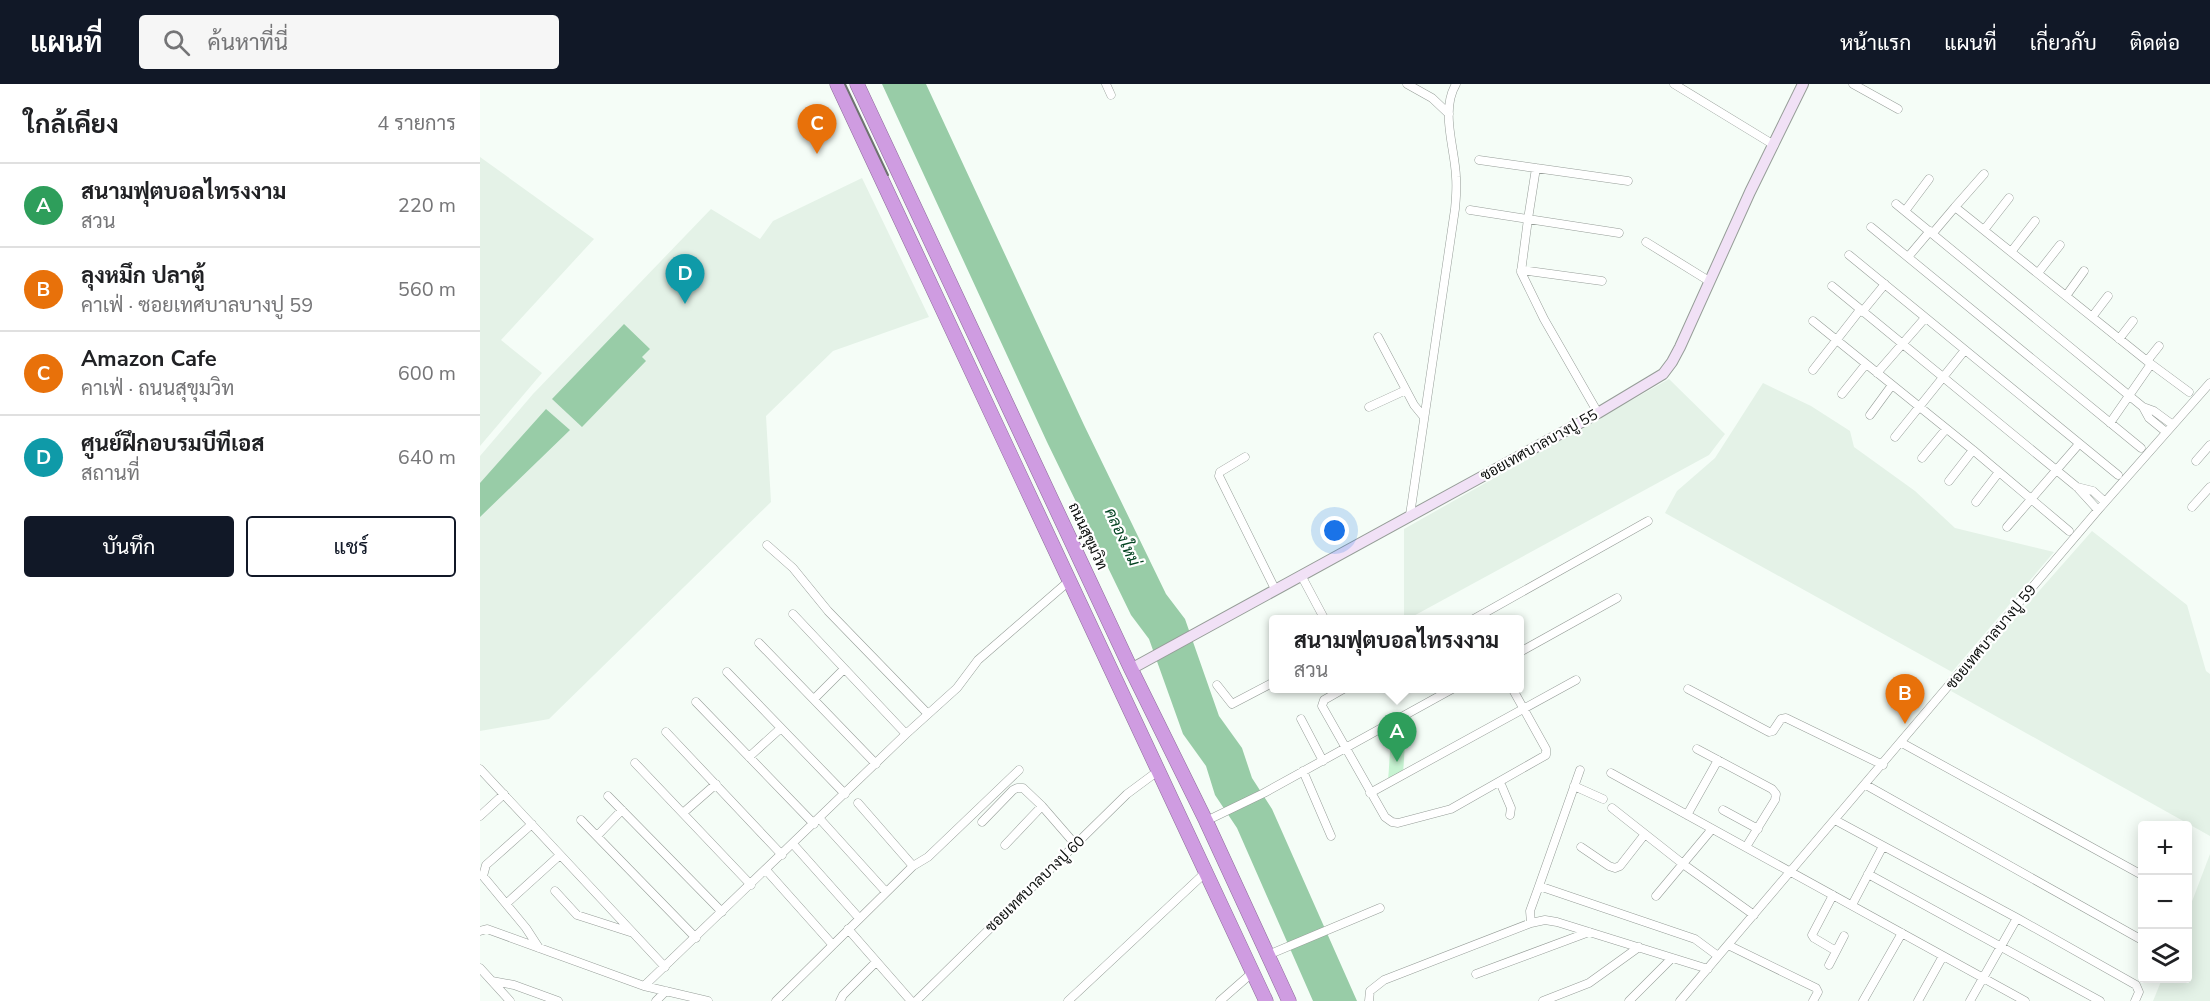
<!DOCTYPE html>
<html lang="th">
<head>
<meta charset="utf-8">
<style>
  body { margin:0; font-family:"Nunito Sans",Sarabun,sans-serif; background:#f6f6f6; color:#202124 }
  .controls { position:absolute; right:18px; bottom:18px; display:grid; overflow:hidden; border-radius:6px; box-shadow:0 3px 15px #0003 }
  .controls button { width:54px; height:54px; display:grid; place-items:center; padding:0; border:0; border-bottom:2px solid #e0e0e0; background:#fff; color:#202124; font:30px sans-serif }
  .you { position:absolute; left:855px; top:447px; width:21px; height:21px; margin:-15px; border:4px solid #fff; border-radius:50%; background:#1a73e8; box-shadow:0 0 0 9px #1a73e833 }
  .badge { display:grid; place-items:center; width:39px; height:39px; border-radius:50%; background:#111827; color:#fff; font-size:20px; font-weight:700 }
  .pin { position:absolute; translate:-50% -50px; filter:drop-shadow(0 2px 3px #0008) }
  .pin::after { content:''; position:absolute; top:32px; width:21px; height:18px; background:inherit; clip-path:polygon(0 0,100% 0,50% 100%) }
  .popup { position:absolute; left:789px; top:531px; width:255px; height:78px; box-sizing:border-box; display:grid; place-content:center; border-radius:6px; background:#fff; filter:drop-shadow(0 2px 4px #0005); font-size:20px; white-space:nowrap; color:#757577 }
  .popup b { font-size:22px; color:#202124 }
  .popup::after { content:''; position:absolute; left:50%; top:100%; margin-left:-12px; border:12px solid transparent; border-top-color:#fff }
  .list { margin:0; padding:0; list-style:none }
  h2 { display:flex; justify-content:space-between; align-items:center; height:78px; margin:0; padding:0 24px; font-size:26px }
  h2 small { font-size:20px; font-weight:400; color:#757577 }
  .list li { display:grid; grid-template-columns:39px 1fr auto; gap:18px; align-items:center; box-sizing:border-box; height:84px; padding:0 24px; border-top:2px solid #e0e0e0 }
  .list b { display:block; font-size:22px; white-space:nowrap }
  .list p { margin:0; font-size:20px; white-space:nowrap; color:#757577 }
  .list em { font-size:20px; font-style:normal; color:#757577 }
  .actions { display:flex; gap:12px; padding:18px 24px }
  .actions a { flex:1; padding:14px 0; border:2px solid #111827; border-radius:6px; text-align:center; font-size:21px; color:#111827 }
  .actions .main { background:#111827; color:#fff }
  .icon { flex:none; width:33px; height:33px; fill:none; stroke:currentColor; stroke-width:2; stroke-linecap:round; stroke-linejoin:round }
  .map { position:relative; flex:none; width:1730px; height:917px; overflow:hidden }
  header { display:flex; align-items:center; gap:36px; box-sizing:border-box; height:84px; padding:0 30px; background:#111827; color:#fff }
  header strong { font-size:28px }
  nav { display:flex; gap:33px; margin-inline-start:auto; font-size:21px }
  .search { width:420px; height:54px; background:#f6f6f6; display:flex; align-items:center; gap:15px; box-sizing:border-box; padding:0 21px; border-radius:6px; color:#757577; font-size:22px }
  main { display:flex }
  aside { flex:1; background:#fff }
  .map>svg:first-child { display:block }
  .built { fill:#e4f2e7 }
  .green { fill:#c7f4d2 }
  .water { fill:#98cca7 }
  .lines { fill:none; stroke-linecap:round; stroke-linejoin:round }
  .street-casing { stroke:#969d98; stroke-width:9 }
  .secondary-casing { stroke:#969d98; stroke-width:12 }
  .highway-casing { stroke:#8b6b97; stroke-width:15 }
  .street { stroke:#fff; stroke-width:8 }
  .secondary { stroke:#f1e1f6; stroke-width:10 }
  .highway { stroke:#cf9ce1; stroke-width:14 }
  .rail { stroke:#6e7370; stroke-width:2 }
  .labels { text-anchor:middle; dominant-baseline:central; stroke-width:4.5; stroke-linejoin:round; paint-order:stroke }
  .street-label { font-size:15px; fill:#0d100e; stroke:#fff }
  .water-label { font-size:16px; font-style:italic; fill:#034321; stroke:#fff }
</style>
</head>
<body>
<header>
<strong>แผนที่</strong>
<div class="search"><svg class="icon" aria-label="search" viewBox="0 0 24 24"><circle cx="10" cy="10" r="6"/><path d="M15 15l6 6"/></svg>ค้นหาที่นี่</div>
<nav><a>หน้าแรก</a><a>แผนที่</a><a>เกี่ยวกับ</a><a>ติดต่อ</a></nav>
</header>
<main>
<aside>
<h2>ใกล้เคียง<small>4 รายการ</small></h2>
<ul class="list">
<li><span class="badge" style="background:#2e9e5b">A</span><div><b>สนามฟุตบอลไทรงงาม</b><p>สวน</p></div><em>220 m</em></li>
<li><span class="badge" style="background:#e8710a">B</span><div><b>ลุงหมึก ปลาตู้</b><p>คาเฟ่ · ซอยเทศบาลบางปู 59</p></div><em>560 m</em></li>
<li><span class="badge" style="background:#e8710a">C</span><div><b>Amazon Cafe</b><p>คาเฟ่ · ถนนสุขุมวิท</p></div><em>600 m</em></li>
<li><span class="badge" style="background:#0f9aa8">D</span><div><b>ศูนย์ฝึกอบรมบีทีเอส</b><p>สถานที่</p></div><em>640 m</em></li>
</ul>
<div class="actions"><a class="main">บันทึก</a><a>แชร์</a></div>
</aside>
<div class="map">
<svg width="1730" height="917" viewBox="0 0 1730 917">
  <rect width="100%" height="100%" fill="#f5fdf7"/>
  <path class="built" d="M 0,73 L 114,155 L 21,256 L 62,289 L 0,362 Z
    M 382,94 L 449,233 L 353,267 L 286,332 L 291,418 L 69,635 L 0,647 L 0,372 L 53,310 L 231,125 L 280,155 L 293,137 Z
    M 1189,295 L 1245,350 L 1229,371 L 928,535 L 924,535 L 924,445 Z
    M 1283,299 L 1331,322 L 1370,347 L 1374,363 L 1435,407 L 1475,444 L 1574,468 L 1472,588 L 1185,429 L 1197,407 L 1235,374 Z
    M 1612,447 L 1707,521 L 1726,587 L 1730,590 L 1730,752 L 1471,607 Z
    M 1730,770 L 1730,917 L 1673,917 L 1682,895 L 1708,894 L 1708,828 Z"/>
  <path class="green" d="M 927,630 L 923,690 L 908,698 L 912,638 Z"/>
  <path class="water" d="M 402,0 L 446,0 L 604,341 L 686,510 L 705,535 L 739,632 L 762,664 L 772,694 L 792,725 L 877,917 L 833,917 L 757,744 L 735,711 L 726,682 L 703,650 L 669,555 L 651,531 L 567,358 Z
    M 144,240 L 170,265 L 162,273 L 166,277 L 102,343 L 72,315 Z
    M 66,325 L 90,346 L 0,433 L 0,399 Z"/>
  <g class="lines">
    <g class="street-casing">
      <path id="street" d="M 626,0 L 631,11
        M 927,0 L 952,14 L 969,30
        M 1194,0 L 1294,61
        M 1373,0 L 1418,25
        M 999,76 L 1148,97
        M 1056,84 L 1048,135 L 1139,149
        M 1416,120 L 1663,323 L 1674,327 L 1693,341
        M 1475,123 L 1504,90
        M 990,126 L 1048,135 L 1041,188 L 1064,235 L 1118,329
        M 1425,127 L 1449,95
        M 1391,143 L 1661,364
        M 1504,146 L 1529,114
        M 1453,149 L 1475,123 L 1667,277 L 1709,308
        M 1166,158 L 1229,197
        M 1531,168 L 1555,137
        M 1369,171 L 1638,391
        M 1428,173 L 1450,147
        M 1041,186 L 1122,197
        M 1558,189 L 1580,161
        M 1352,202 L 1597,403 L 1618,426
        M 1586,212 L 1604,187
        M 1382,228 L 1405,200
        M 1612,233 L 1628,212
        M 1333,237 L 1493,366 L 1589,447
        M 898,253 L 934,321 L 943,332
        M 1639,255 L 1653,237
        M 1667,277 L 1679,262
        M 1333,286 L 1380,226
        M 1397,289 L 1445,234
        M 1362,310 L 1386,280
        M 889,323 L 926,306
        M 1663,323 L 1669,334 L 1686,348
        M 1390,331 L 1412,301
        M 1630,339 L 1671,280
        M 1415,353 L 1485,266
        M 765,373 L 740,388 L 739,392 L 795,505
        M 1442,374 L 1466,345
        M 1716,377 L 1730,361
        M 1469,397 L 1493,366
        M 1597,403 L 1613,407 L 1625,418
        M 1496,418 L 1519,388
        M 1712,423 L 1730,403
        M 930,431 L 975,125 C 976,114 977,104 976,93 C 975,64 960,27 976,0
        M 1527,443 L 1599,360
        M 287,461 L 313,484 L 348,527 L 448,630
        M 821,491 L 845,536
        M 313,530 L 426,650
        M 992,536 L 1168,437
        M 279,559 L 396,680
        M 1040,568 L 1137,514
        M 247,588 L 365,710
        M 737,601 L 752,620 L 794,598
        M 865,604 L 844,616 L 842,622 L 905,733 L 912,738 L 918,739 L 971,725 L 1066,671 L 1066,665 L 1032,604
        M 1208,605 L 1289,648 L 1293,647 L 1301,635 L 1306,634 L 1403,681
        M 334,615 L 364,585
        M 216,618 L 334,740
        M 821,635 L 843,677
        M 186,648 L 302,771
        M 1422,659 L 1662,791
        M 1217,665 L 1292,705 L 1296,710 L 1295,716 L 1266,763
        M 269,673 L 301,644
        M 155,679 L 271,801
        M 0,685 L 185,883
        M 1100,686 L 1059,802 L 1215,855 L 1238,872
        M 823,687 L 851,752
        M 1131,689 L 1545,917
        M 1020,698 L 1031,724 L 1030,731
        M 1386,701 L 1662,856
        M 1094,702 L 1123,715
        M 890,709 L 1096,596
        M 128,712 L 242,828
        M 378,719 L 433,782
        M 1132,724 L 1203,780 L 1274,831
        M 1243,726 L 1278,745
        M 203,729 L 236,700
        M 1207,731 L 1238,676
        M 0,732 L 24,710
        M 339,734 L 406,808
        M 101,736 L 216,854
        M 1355,736 L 1537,834 L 1656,901 L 1659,908 L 1655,917
        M 726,737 L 784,709 L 974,604
        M 502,738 L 533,706 L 537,704 L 543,704 L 562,722 L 595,760
        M 52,740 L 6,781 L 3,792 L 46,844 L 59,864
        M 117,752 L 142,726
        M 313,760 L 379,834
        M 525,761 L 562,722
        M 1101,763 L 1129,782 L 1135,784 L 1140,782 L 1165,750
        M 286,786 L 352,860
        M 1388,790 L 1620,917
        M 75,807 L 97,831 L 150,848
        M 1353,811 L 1332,851 L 1334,854 L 1356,867
        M 1176,812 L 1232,745
        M 27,819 L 80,771
        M 1372,821 L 1403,762
        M 1051,839 L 1050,827 L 1059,802
        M 368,845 L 431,917
        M 0,847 L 7,845 L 164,902 L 228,917
        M 1248,861 L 1336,904 L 1338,908 L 1333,917
        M 788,871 L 900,824
        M 1349,881 L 1364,852
        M 0,884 L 30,917
        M 996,890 L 1109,848
        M 12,897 L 34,901 L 78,917
        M 164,902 L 426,650 L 477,604 L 498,576 L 589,497
        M 176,917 L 186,907
        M 296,917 L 433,782 L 448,773 L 539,686
        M 360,917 L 363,911 L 396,878
        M 436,917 L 647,710 L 678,687
        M 588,917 L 726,788
        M 740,917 L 773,888
        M 889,917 L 890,907 L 904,896 L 1051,839 L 1065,836 L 1077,838 L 1228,885
        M 1063,917 L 1109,899 L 1159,863
        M 1149,917 L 1192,874
        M 1200,917 L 1618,426 L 1730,299
        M 1383,917 L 1422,849
        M 1438,917 L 1463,872
        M 1490,917 L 1537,834"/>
    </g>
    <g class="secondary-casing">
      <path id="secondary" d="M 651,585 L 1118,329 L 1183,290 L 1192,278 L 1200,263 L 1270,108 L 1323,0"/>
    </g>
    <g class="highway-casing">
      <path id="highway" d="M 357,0 L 786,917
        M 377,0 L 651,585 L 726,737 L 809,917"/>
    </g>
    <use href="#street" class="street"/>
    <use href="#secondary" class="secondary"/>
    <use href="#highway" class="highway"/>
    <path class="rail" d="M 365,0 L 408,91"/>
  </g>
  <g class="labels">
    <g class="street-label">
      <text transform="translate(1059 361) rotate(-29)">ซอยเทศบาลบางปู 55</text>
      <text transform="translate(608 452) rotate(65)">ถนนสุขุมวิท</text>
      <text transform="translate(1511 553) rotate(-50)">ซอยเทศบาลบางปู 59</text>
      <text transform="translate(555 800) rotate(-44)">ซอยเทศบาลบางปู 60</text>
    </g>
    <g class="water-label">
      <text transform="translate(642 453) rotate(65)">คลองใหม่</text>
    </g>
  </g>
</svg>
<div class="controls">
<button>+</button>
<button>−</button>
<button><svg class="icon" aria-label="layers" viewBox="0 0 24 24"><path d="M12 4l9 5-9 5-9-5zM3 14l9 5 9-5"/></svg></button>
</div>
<div class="you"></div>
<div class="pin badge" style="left:917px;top:678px;background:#2e9e5b">A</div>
<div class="popup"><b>สนามฟุตบอลไทรงงาม</b>สวน</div>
<div class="pin badge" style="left:1425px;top:640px;background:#e8710a">B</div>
<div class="pin badge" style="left:337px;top:70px;background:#e8710a">C</div>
<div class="pin badge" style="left:205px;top:220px;background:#0f9aa8">D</div>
</div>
</main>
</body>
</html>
